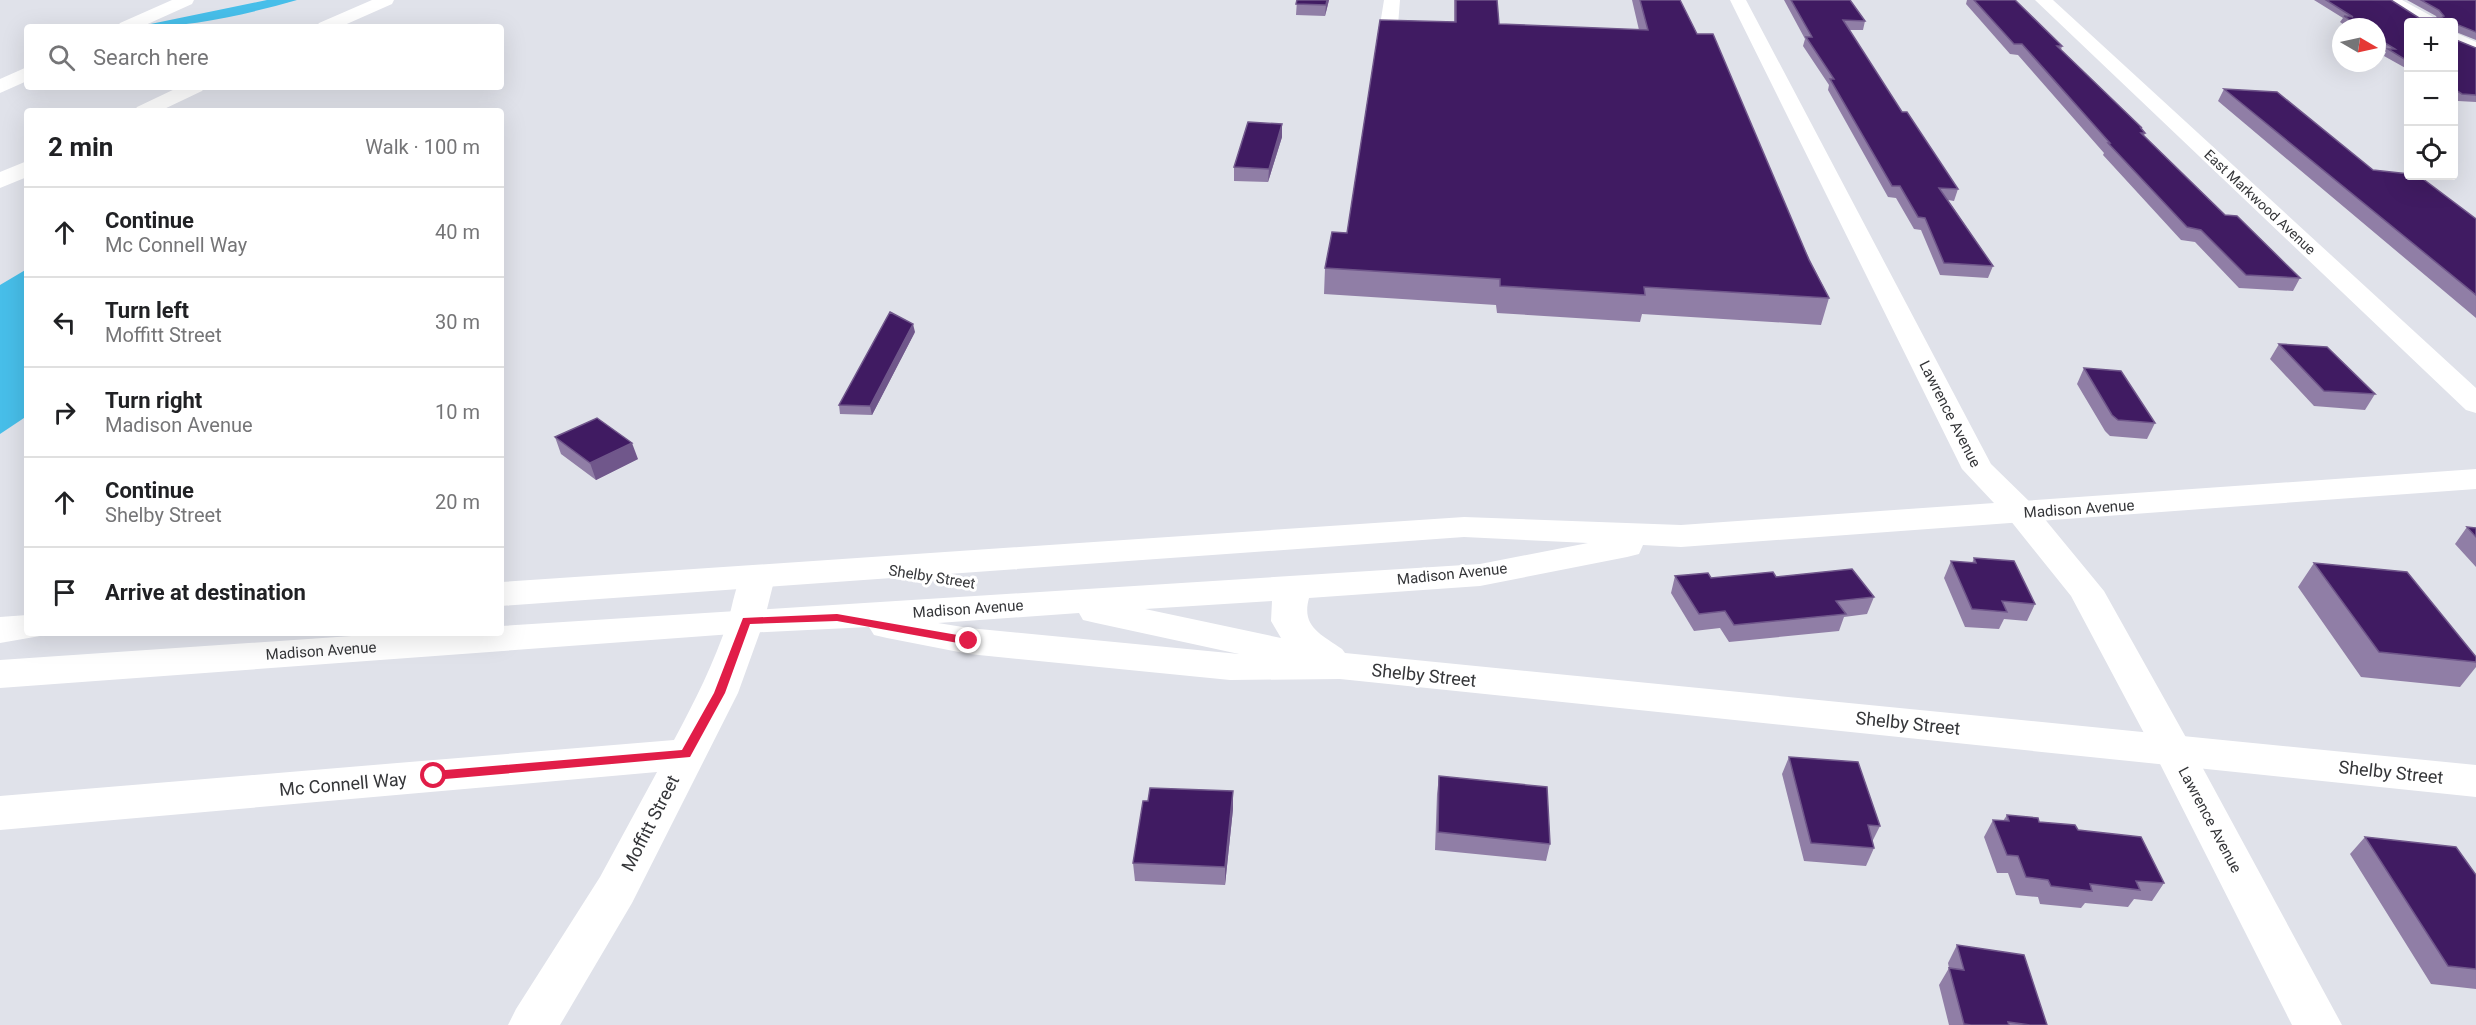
<!DOCTYPE html>
<html lang="en">
<head>
<meta charset="utf-8">
<style>
  body { margin:0; font-family:Roboto,sans-serif; background:#f2f2f2; color:#202124 }
  .controls { position:absolute; right:18px; top:18px; display:grid; overflow:hidden; border-radius:6px; box-shadow:0 6px 24px #0002 }
  .controls button { width:54px; height:54px; display:grid; place-items:center; padding:0; border:0; border-bottom:2px solid #e0e0e0; background:#fff; color:#202124; font:30px sans-serif }
  .compass { position:absolute; left:2332px; top:18px; width:54px; height:54px; border-radius:50%; background:#fff; box-shadow:0 6px 24px #0002; rotate:99deg }
  .stop { position:absolute; width:18px; height:18px; margin:-14px; border:4px solid #e11d48; border-radius:50%; background:#fff }
  .stop.end { background:#e11d48; border-color:#fff; box-shadow:0 2px 6px #0008 }
  .list { margin:0; padding:0; list-style:none }
  h2 { display:flex; justify-content:space-between; align-items:center; height:78px; margin:0; padding:0 24px; font-size:26px }
  h2 small { font-size:20px; font-weight:400; color:#757577 }
  .list li { display:grid; grid-template-columns:39px 1fr auto; gap:18px; align-items:center; box-sizing:border-box; height:90px; padding:0 24px; border-top:2px solid #e0e0e0 }
  .list b { display:block; font-size:22px; white-space:nowrap }
  .list p { margin:0; font-size:20px; white-space:nowrap; color:#757577 }
  .list em { font-size:20px; font-style:normal; color:#757577 }
  .icon { flex:none; width:33px; height:33px; fill:none; stroke:currentColor; stroke-width:2; stroke-linecap:round; stroke-linejoin:round }
  .map { position:relative; flex:none; width:2476px; height:1025px; overflow:hidden }
  .search { position:absolute; background:#fff; box-shadow:0 6px 24px #0002; left:24px; top:24px; width:480px; height:66px; display:flex; align-items:center; gap:15px; box-sizing:border-box; padding:0 21px; border-radius:6px; color:#757577; font-size:22px }
  .panel { position:absolute; background:#fff; box-shadow:0 6px 24px #0002; left:24px; top:108px; width:480px; height:528px; border-radius:6px }
  .map>svg:first-child { display:block }
  .water { fill:#47bee9 }
  .lines { fill:none; stroke-linecap:round; stroke-linejoin:round }
  .minor { fill:#fff; fill-rule:evenodd }
  .major { fill:#fff; fill-rule:evenodd }
  .highway { fill:#fff; fill-rule:evenodd }
  .wall { fill:#907ea6 }
  .shaded-wall { fill:#70578b }
  .building { fill:#401b62; stroke:#70578b; stroke-width:1.5 }
  .route { fill:#e11d48 }
  .labels { text-anchor:middle; dominant-baseline:central; stroke-width:6; stroke-linejoin:round; paint-order:stroke }
  .far-street-label { font-size:14px; fill:#353639; stroke:#fff }
  .street-label { font-size:15px; fill:#353639; stroke:#fff }
  .near-street-label { font-size:18px; fill:#353639; stroke:#fff }
</style>
</head>
<body>
<div class="map">
<svg width="2476" height="1025" viewBox="0 0 2476 1025">
  <rect width="100%" height="100%" fill="#e0e2ea"/>
  <path class="water" d="M 267,0 L 297,0 C 244,15 192,27 136,27 Z
    M 27,269 L 27,416 L 0,434 L 0,285 Z"/>
  <g class="lines">
    <path class="minor" d="M 1384,0 L 1400,0 L 1398,25 L 1395,29 L 1383,29 L 1380,25 Z
      M 1730,0 L 1746,0 L 1991,464 L 2034,506 L 2104,591 L 2193,750 L 2342,1025 L 2292,1025 L 2153,750 L 2071,596 L 2010,520 L 1962,469 Z
      M 2035,0 L 2053,0 L 2476,388 L 2476,413 L 2466,410 Z
      M 2382,0 L 2402,0 L 2435,18 L 2438,22 L 2417,22 Z
      M 2454,32 L 2476,42 L 2476,56 L 2454,44 Z
      M 757,566 L 769,569 L 775,577 L 764,621 L 738,693 L 632,903 L 560,1025 L 508,1025 L 516,1009 L 600,877 L 657,772 L 0,830 L 0,796 L 674,740 C 695,701 714,663 728,621 C 733,604 735,585 745,569 Z"/>
    <path class="major" d="M 2476,469 L 2476,489 L 1681,547 L 1643,545 L 1639,554 L 1627,557 L 1480,586 L 1309,598 C 1301,627 1321,634 1342,649 L 1345,653 L 2476,765 L 2476,797 L 1340,679 L 1230,680 L 969,654 L 887,638 L 874,635 L 869,627 L 746,633 L 0,688 L 0,660 L 395,633 L 501,633 L 501,626 L 1480,564 L 1588,543 L 1464,537 L 501,606 L 501,582 L 1464,517 L 1681,525 ZM 1272,601 L 1271,621 L 1281,638 L 1145,609 ZM 1079,613 L 1083,620 L 1096,623 L 1239,654 L 969,628 L 938,623 Z
      M 27,615 L 27,633 L 42,633 L 40,636 L 0,643 L 0,617 Z"/>
    <path class="highway" d="M 172,0 L 194,0 L 192,4 L 141,27 L 117,27 L 120,23 Z
      M 372,0 L 394,0 L 392,4 L 340,27 L 316,27 L 319,23 Z
      M 27,67 L 27,81 L 0,93 L 0,79 Z
      M 179,87 L 205,87 L 202,91 L 160,111 L 134,111 L 137,107 Z
      M 27,161 L 27,177 L 0,188 L 0,172 Z"/>
  </g>
  <path class="wall" d="M 1297,0 L 1329,0 L 1325,16 L 1296,15 Z
    M 1454,0 L 1497,0 L 1499,24 L 1639,30 L 1632,0 L 1680,0 L 1829,298 L 1821,325 L 1642,314 L 1640,322 L 1497,313 L 1496,305 L 1324,294 L 1325,268 L 1347,233 L 1454,22 Z
    M 1784,0 L 1850,0 L 1865,21 L 1863,30 L 1849,30 L 1902,112 L 1958,189 L 1954,201 L 1948,200 L 1993,266 L 1988,278 L 1940,275 L 1921,230 L 1914,229 L 1896,198 L 1888,197 L 1828,90 L 1829,85 L 1803,46 L 1805,39 Z
    M 1967,0 L 1974,0 L 2062,46 L 2061,50 L 2142,128 L 2141,129 L 2145,133 L 2144,136 L 2225,215 L 2300,278 L 2293,291 L 2239,288 L 2195,242 L 2181,240 L 2103,155 L 2104,153 L 2018,55 L 2010,54 L 1966,4 Z
    M 2314,0 L 2391,0 L 2419,18 L 2437,18 L 2436,16 L 2407,0 L 2476,0 L 2476,40 L 2456,32 L 2456,40 L 2476,48 L 2476,102 L 2458,101 L 2454,98 L 2454,22 L 2409,22 L 2409,70 L 2384,56 L 2386,52 L 2377,46 L 2377,27 L 2347,27 L 2340,22 L 2343,18 Z
    M 2224,89 L 2373,170 L 2476,219 L 2476,318 L 2218,101 Z
    M 1282,124 L 1282,137 L 1268,182 L 1234,181 L 1234,167 Z
    M 915,332 L 872,415 L 840,414 L 839,405 Z
    M 2279,344 L 2375,394 L 2365,410 L 2314,406 L 2270,359 Z
    M 2084,368 L 2155,423 L 2147,439 L 2110,436 L 2105,431 L 2077,384 Z
    M 555,437 L 638,459 L 596,480 L 561,454 Z
    M 2467,527 L 2476,528 L 2476,567 L 2455,544 Z
    M 1974,558 L 2035,604 L 2027,621 L 2004,619 L 1999,629 L 1965,627 L 1944,578 L 1951,561 L 1972,563 Z
    M 2314,563 L 2476,657 L 2476,667 L 2460,687 L 2361,677 L 2298,587 Z
    M 1675,576 L 1711,578 L 1776,577 L 1874,597 L 1867,614 L 1844,617 L 1839,631 L 1729,642 L 1720,628 L 1694,631 L 1671,593 Z
    M 1789,757 L 1880,826 L 1872,842 L 1874,848 L 1866,866 L 1804,861 L 1782,774 Z
    M 1439,776 L 1550,844 L 1546,861 L 1435,850 L 1437,794 Z
    M 1233,791 L 1233,809 L 1225,885 L 1135,881 L 1133,863 Z
    M 2007,815 L 2078,830 L 2164,883 L 2152,901 L 2134,899 L 2128,907 L 2085,903 L 2081,908 L 2040,904 L 2038,897 L 2016,895 L 2008,873 L 1997,873 L 1984,837 L 1993,820 L 2003,821 Z
    M 2365,837 L 2476,875 L 2476,989 L 2431,984 L 2350,854 Z
    M 1957,945 L 2047,1025 L 1949,1025 L 1939,985 L 1949,968 L 1948,963 Z"/>
  <path class="shaded-wall" d="M 1327,0 L 1329,0 L 1325,16 L 1326,5 Z
    M 1282,124 L 1282,137 L 1268,182 L 1269,169 Z
    M 913,324 L 915,332 L 872,415 L 870,406 Z
    M 632,443 L 638,459 L 596,480 L 590,463 Z
    M 1233,791 L 1233,809 L 1225,885 L 1225,867 Z"/>
  <path class="building" d="M 1297,0 L 1327,0 L 1326,5 L 1296,4 Z
    M 1456,0 L 1497,0 L 1499,24 L 1648,30 L 1640,0 L 1680,0 L 1697,34 L 1713,34 L 1809,260 L 1829,298 L 1644,287 L 1645,295 L 1500,286 L 1500,279 L 1325,268 L 1332,232 L 1347,233 L 1380,20 L 1456,22 Z
    M 1791,0 L 1850,0 L 1865,21 L 1843,20 L 1902,112 L 1907,112 L 1958,189 L 1939,188 L 1993,266 L 1944,263 L 1925,218 L 1918,217 L 1900,186 L 1892,186 L 1830,79 L 1834,79 L 1806,37 L 1812,37 Z
    M 1974,0 L 2015,0 L 2062,46 L 2057,46 L 2142,128 L 2140,127 L 2145,133 L 2141,133 L 2225,215 L 2237,216 L 2300,278 L 2246,275 L 2201,230 L 2187,227 L 2108,143 L 2110,143 L 2022,44 L 2014,44 Z
    M 2326,0 L 2391,0 L 2419,18 L 2441,18 L 2444,16 L 2439,10 L 2421,0 L 2476,0 L 2476,32 L 2456,24 L 2456,40 L 2476,48 L 2476,95 L 2462,94 L 2454,89 L 2454,22 L 2409,22 L 2409,62 L 2388,49 L 2395,49 L 2377,38 L 2377,27 L 2360,27 L 2344,16 L 2353,17 Z
    M 2224,89 L 2277,92 L 2373,170 L 2409,174 L 2409,176 L 2419,176 L 2476,219 L 2476,295 Z
    M 1248,122 L 1282,124 L 1269,169 L 1234,167 Z
    M 890,312 L 913,324 L 870,406 L 839,405 Z
    M 2279,344 L 2327,347 L 2375,394 L 2324,391 Z
    M 2084,368 L 2121,371 L 2155,423 L 2118,420 L 2112,415 Z
    M 597,418 L 632,443 L 590,463 L 555,437 Z
    M 2467,527 L 2476,528 L 2476,537 Z
    M 1974,558 L 2014,561 L 2035,604 L 2002,601 L 2007,612 L 1972,609 L 1951,561 L 1976,563 Z
    M 2314,563 L 2407,572 L 2476,657 L 2476,662 L 2379,652 Z
    M 1852,569 L 1874,597 L 1836,601 L 1846,614 L 1734,625 L 1725,611 L 1699,614 L 1675,576 L 1708,573 L 1711,578 L 1773,572 L 1776,577 Z
    M 1789,757 L 1858,762 L 1880,826 L 1868,825 L 1874,848 L 1811,843 Z
    M 1439,776 L 1547,787 L 1550,844 L 1438,832 Z
    M 1150,788 L 1233,791 L 1225,867 L 1133,863 L 1143,801 L 1148,801 Z
    M 2007,815 L 2038,818 L 2039,822 L 2075,825 L 2078,830 L 2141,837 L 2164,883 L 2136,881 L 2140,890 L 2090,884 L 2092,891 L 2051,886 L 2048,880 L 2026,877 L 2018,856 L 2007,855 L 1993,820 L 2009,821 Z
    M 2365,837 L 2456,847 L 2476,875 L 2476,969 L 2448,966 Z
    M 1957,945 L 2024,955 L 2047,1025 L 2030,1025 L 2008,1022 L 2009,1025 L 1971,1025 L 1964,1024 L 1949,968 L 1964,970 Z"/>
  <path class="route" d="M 837,614 L 969,637 L 974,641 L 969,645 L 837,621 L 750,624 L 725,693 L 690,757 L 434,780 L 428,776 L 434,771 L 682,750 L 714,693 L 743,618 Z"/>
  <g class="labels">
    <g class="far-street-label">
      <text transform="translate(2260 202) rotate(43)">East Markwood Avenue</text>
    </g>
    <g class="street-label">
      <text transform="translate(1950 414) rotate(63)">Lawrence Avenue</text>
      <text transform="translate(2079 509) rotate(-4)">Madison Avenue</text>
      <text transform="translate(1452 574) rotate(-6)">Madison Avenue</text>
      <text transform="translate(932 577) rotate(9)">Shelby Street</text>
      <text transform="translate(968 609) rotate(-4)">Madison Avenue</text>
      <text transform="translate(321 651) rotate(-4)">Madison Avenue</text>
      <text transform="translate(2210 820) rotate(62)">Lawrence Avenue</text>
    </g>
    <g class="near-street-label">
      <text transform="translate(1424 675) rotate(6)">Shelby Street</text>
      <text transform="translate(1908 723) rotate(6)">Shelby Street</text>
      <text transform="translate(2391 772) rotate(6)">Shelby Street</text>
      <text transform="translate(343 784) rotate(-5)">Mc Connell Way</text>
      <text transform="translate(650 823) rotate(-63)">Moffitt Street</text>
    </g>
  </g>
</svg>
<div class="controls">
<button>+</button>
<button>−</button>
<button><svg class="icon" aria-label="locate" viewBox="0 0 24 24"><circle cx="12" cy="12" r="6"/><path d="M12 2v4M12 18v4M2 12h4M18 12h4"/></svg></button>
</div>
<svg class="compass" viewBox="-18 -18 36 36"><path d="M0-13l5 13h-10z" fill="#e53935"/><path d="M0 13l5-13h-10z" fill="#757577"/></svg>
<div class="stop" style="left:434px;top:776px"></div>
<div class="stop end" style="left:969px;top:641px"></div>
<div class="search"><svg class="icon" aria-label="search" viewBox="0 0 24 24"><circle cx="10" cy="10" r="6"/><path d="M15 15l6 6"/></svg>Search here</div>
<section class="panel">
<h2>2 min<small>Walk · 100 m</small></h2>
<ul class="list">
<li><svg class="icon" aria-label="ahead" viewBox="0 0 24 24"><path d="M12 20V5M6 11l6-6 6 6"/></svg><div><b>Continue</b><p>Mc Connell Way</p></div><em>40 m</em></li>
<li><svg class="icon" aria-label="left" viewBox="0 0 24 24"><path d="M17 20v-9H6M10 6l-5 5 5 5"/></svg><div><b>Turn left</b><p>Moffitt Street</p></div><em>30 m</em></li>
<li><svg class="icon" aria-label="right" viewBox="0 0 24 24"><path d="M7 20v-9h11M14 6l5 5-5 5"/></svg><div><b>Turn right</b><p>Madison Avenue</p></div><em>10 m</em></li>
<li><svg class="icon" aria-label="ahead" viewBox="0 0 24 24"><path d="M12 20V5M6 11l6-6 6 6"/></svg><div><b>Continue</b><p>Shelby Street</p></div><em>20 m</em></li>
<li><svg class="icon" aria-label="arrive" viewBox="0 0 24 24"><path d="M6 21V4h12l-3 4 3 4H6"/></svg><div><b>Arrive at destination</b></div></li>
</ul>
</section>
</div>
</body>
</html>
